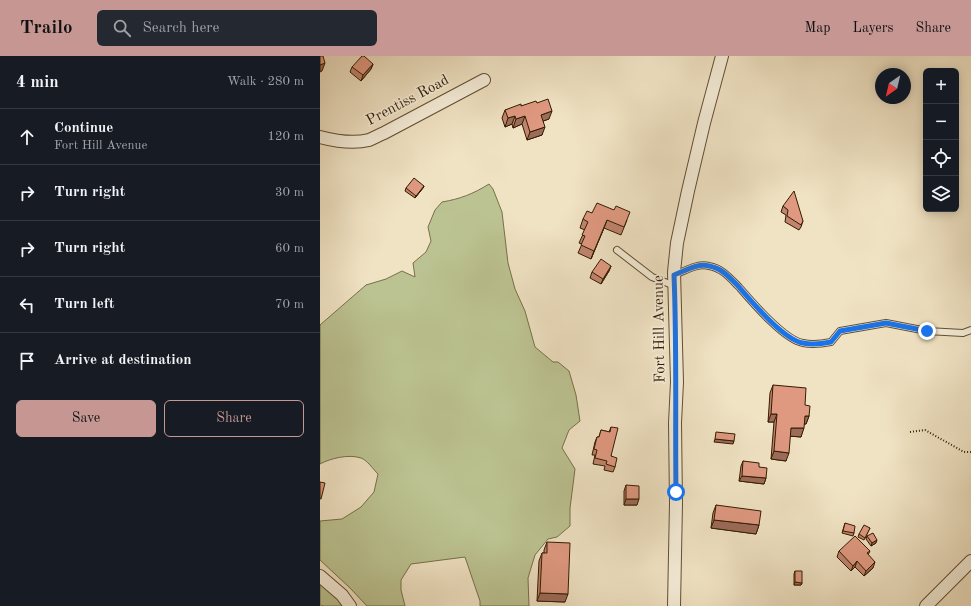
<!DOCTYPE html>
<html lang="en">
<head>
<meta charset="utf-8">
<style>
  body { margin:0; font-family:"Old Standard TT",serif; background:#242831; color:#f1f3f6 }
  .controls { position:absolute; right:12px; top:12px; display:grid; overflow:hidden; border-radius:6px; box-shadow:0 2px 10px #0003 }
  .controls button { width:36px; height:36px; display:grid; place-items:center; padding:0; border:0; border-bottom:1px solid #363941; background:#171b24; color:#f1f3f6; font:20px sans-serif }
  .compass { position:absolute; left:555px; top:12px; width:36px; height:36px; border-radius:50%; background:#171b24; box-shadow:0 2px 10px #0003; rotate:214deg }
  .stop { position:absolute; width:12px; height:12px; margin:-9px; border:3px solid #1a73e8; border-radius:50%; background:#fff }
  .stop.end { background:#1a73e8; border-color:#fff; box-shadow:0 1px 4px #0008 }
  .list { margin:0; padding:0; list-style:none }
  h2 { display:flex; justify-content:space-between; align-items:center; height:52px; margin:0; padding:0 16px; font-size:17px }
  h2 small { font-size:13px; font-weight:400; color:#9ea1a6 }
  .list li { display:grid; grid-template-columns:26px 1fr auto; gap:12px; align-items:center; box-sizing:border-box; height:56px; padding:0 16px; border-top:1px solid #363941 }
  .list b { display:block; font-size:15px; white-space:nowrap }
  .list p { margin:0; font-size:13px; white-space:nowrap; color:#9ea1a6 }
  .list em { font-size:13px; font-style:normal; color:#9ea1a6 }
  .actions { display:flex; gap:8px; padding:12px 16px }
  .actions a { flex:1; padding:9px 0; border:1px solid #c59692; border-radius:6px; text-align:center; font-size:14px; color:#c59692 }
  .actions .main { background:#c59692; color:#111 }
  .icon { flex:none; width:22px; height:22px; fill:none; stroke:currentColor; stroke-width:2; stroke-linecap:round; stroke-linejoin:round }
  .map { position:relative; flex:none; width:651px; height:550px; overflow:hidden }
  header { display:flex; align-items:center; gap:24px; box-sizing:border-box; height:56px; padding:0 20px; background:#c59692; color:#111 }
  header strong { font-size:19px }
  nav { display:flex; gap:22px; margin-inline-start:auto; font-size:14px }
  .search { width:280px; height:36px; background:#242831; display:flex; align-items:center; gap:10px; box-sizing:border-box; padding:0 14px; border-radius:6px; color:#9ea1a6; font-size:15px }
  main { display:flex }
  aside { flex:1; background:#171b24 }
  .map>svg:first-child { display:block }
  .green { fill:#bcc392; stroke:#777049 }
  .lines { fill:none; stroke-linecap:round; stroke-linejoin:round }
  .service-casing { stroke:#624e31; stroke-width:8 }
  .minor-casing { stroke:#624e31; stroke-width:14 }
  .path { stroke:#321c00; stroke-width:2; stroke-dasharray:1 2; stroke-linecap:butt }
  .service { stroke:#f5edd9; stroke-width:6 }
  .minor { stroke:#f5edd9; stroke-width:12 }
  .wall { fill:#c1846f; stroke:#321c00 }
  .shaded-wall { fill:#9d6b5a; stroke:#321c00 }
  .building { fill:#e09981; stroke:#321c00 }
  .route { stroke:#1a73e8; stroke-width:5 }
  .labels { text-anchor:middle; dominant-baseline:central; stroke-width:3.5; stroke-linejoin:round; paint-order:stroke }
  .street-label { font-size:15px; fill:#321c00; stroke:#f5edd9 }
</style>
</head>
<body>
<header>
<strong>Trailo</strong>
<div class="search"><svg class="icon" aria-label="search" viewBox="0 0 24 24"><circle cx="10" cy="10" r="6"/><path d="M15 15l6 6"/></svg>Search here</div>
<nav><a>Map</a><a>Layers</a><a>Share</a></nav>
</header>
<main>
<aside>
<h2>4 min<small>Walk · 280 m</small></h2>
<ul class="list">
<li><svg class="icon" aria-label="ahead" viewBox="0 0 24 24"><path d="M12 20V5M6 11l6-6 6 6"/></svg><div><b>Continue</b><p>Fort Hill Avenue</p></div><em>120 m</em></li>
<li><svg class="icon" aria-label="right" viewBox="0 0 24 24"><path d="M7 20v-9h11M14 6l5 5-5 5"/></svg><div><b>Turn right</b></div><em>30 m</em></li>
<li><svg class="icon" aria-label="right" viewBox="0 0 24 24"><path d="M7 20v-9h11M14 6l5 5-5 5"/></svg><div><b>Turn right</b></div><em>60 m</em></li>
<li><svg class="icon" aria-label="left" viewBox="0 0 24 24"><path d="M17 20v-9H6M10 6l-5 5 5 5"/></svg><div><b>Turn left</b></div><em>70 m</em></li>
<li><svg class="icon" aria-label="arrive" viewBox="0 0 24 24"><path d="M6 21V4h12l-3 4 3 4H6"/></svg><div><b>Arrive at destination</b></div></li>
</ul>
<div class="actions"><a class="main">Save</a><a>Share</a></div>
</aside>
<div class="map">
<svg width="651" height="550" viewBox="0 0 651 550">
  <rect width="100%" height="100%" fill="#f0e3c4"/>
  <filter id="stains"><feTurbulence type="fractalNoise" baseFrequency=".005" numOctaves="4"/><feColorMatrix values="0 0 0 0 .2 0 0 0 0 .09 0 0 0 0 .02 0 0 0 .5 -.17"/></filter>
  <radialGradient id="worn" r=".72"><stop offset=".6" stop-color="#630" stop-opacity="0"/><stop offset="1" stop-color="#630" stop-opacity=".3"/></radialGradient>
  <path class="green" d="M 169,128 L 173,133 L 182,156 L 188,207 L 195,233 L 205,255 L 215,291 L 233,306 L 238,306 L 249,315 L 256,339 L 260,365 L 249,374 L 242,392 L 255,413 L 250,452 L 250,470 L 237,481 L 228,483 L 215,499 L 208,522 L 209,550 L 160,550 L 160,545 L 145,501 L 91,508 L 81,524 L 81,534 L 85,550 L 47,550 L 30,532 L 0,504 L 0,465 L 22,463 L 41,451 L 54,436 L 58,418 C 53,413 47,404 41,402 C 29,398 11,402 0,408 L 0,269 L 46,229 L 66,223 L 82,215 L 95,221 L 93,207 L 106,196 L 111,185 L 108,171 L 115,154 L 122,146 C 140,143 153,138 169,128 Z
    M 0,522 L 28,550 L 4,550 L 0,549 Z"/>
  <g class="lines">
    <g class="service-casing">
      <path id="service" d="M 297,194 L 332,221 L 355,230
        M 354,219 C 365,215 377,207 389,210 C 402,212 410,222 419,231 C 432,246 464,284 483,287 C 492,289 501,288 511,286 L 520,275 L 566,267 L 607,275 L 643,277 L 651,274"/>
    </g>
    <g class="minor-casing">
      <path id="minor" d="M 0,81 C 15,85 33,88 49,84 C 54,82 59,79 64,77 L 164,24
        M 0,520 L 22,539 L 30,550
        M 354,550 L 356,447 L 355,367 L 357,326 L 354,216 L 357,187 L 368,135 L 384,67 L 402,0
        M 606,550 L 651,505"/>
    </g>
    <path class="path" d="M 590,376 L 605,374 L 644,396 L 651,396"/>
    <use href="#service" class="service"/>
    <use href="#minor" class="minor"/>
  </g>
  <path class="wall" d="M 53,8 L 51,13 L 41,25 L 30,16 L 32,11 Z
    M 217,47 L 229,63 L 223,65 L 222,79 L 207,84 L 202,68 L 193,72 L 192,68 L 185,71 L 182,62 L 185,54 Z
    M 104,130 L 103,132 L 95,142 L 85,135 L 86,132 Z
    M 463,150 L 483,165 L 481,171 L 479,174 L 465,166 L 466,159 L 461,156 Z
    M 272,157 L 307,164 L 301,179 L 284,172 L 271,203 L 258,197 L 262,188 L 259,187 L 265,174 L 260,172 L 263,163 Z
    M 291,210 L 289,215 L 281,228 L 270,222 L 272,216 Z
    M 453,329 L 485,349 L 489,360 L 486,368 L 484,368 L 481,381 L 470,380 L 466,405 L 451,403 L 454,366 L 448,366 L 450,337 Z
    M 291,371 L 291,400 L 295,411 L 293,416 L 284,414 L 285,410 L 273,408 L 275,399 L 272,399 L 275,386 L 277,381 L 279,381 L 281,374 L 289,376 Z
    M 423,405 L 439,411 L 446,422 L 444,428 L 419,425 L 421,410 Z
    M 306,429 L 317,449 L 304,449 L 304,435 Z
    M 396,449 L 439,469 L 436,478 L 391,472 L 393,457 Z
    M 525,467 L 534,477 L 533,480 L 522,477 Z
    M 550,472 L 544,484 L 538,481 L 539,478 Z
    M 547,480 L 556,487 L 551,490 L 546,483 Z
    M 227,486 L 245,546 L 217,545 L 219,505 L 222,497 L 224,497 L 224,494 Z
    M 519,495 L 550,495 L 548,499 L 553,512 L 544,520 L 535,511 L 531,515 L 517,501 Z
    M 475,515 L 482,527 L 481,529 L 474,529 L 474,518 Z"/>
  <path class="shaded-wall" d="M 5,7 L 2,15 L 0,16 L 0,9 Z
    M 53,8 L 51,13 L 41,25 L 43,19 Z
    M 232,55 L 229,63 L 218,67 L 221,59 Z
    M 195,60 L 192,68 L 185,71 L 188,62 Z
    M 205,60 L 202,68 L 193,72 L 196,63 Z
    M 225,71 L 222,79 L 207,84 L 210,76 Z
    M 104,130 L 103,132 L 95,142 L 96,140 Z
    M 287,164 L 284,172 L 271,203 L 274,195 Z
    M 291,210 L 289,215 L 281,228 L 283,223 Z
    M 451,358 L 457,358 L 454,366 L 448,366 Z
    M 485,360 L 489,360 L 486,368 L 482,368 Z
    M 471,372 L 484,372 L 481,381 L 468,380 Z
    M 395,383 L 414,385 L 413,388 L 394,386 Z
    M 454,395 L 469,397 L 466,405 L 451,403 Z
    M 422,420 L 446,422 L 444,428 L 419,425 Z
    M 306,443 L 319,443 L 317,449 L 304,449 Z
    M 394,464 L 439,469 L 436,478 L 391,472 Z
    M 557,484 L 556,487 L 551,490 L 552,487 Z
    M 537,505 L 535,511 L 531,515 L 533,510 Z
    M 555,506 L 553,512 L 544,520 L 546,515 Z
    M 475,526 L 482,527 L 481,529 L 474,529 Z
    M 220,537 L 248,538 L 245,546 L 217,545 Z"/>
  <path class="building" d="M 0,0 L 3,0 L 5,7 L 0,9 Z
    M 42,0 L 44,0 L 53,8 L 43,19 L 32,11 Z
    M 228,43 L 232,55 L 221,59 L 225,71 L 210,76 L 205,60 L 196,63 L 195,60 L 188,62 L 185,54 L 201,48 L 201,50 L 216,45 L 217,47 Z
    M 94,122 L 104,130 L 96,140 L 86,132 Z
    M 474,135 L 483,165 L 481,169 L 467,160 L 468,154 L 463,150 Z
    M 277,147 L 294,154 L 296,150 L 310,156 L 304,171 L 287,164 L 274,195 L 261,189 L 265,180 L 262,179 L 268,166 L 263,163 L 267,155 L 272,157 Z
    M 281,203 L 291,210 L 283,223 L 272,216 Z
    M 453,329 L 486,332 L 485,349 L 490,350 L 489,360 L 485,360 L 484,372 L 471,372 L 469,397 L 454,395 L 457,358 L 451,358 Z
    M 291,371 L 298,372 L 291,400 L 297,402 L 295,411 L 286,408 L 287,405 L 275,402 L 277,394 L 274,393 L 277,381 L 279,381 L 281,374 L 290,376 Z
    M 396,376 L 415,378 L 414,385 L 395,383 Z
    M 423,405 L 439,407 L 439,411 L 447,412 L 446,422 L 422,420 Z
    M 0,426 L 5,427 L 1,443 L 0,443 Z
    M 306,429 L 319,430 L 319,443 L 306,443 Z
    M 396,449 L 441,455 L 439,469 L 394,464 Z
    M 525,467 L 535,470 L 534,477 L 523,475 Z
    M 544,469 L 550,472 L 545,482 L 539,478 Z
    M 553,477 L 557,484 L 552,487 L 547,480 Z
    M 535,480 L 550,495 L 547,497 L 555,506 L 546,515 L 537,505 L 533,510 L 519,495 Z
    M 227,486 L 250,487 L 248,538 L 220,537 L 222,497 L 227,497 Z
    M 475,515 L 482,515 L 482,527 L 475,526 Z"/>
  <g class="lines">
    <path class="route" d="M 356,436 C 355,363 357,291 354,219 C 365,215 377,207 389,210 C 402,212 410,222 419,231 C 432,246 464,284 483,287 C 492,289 501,288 511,286 L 520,275 L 566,267 L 607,275"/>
  </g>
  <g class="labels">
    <g class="street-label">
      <text transform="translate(88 45) rotate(-28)">Prentiss Road</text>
      <text transform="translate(340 273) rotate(-91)">Fort Hill Avenue</text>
    </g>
  </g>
  <rect width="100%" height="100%" filter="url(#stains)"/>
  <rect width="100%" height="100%" fill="url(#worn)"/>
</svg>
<div class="controls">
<button>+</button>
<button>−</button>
<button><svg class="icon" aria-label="locate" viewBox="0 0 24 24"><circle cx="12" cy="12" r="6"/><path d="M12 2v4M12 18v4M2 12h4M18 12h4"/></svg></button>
<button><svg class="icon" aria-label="layers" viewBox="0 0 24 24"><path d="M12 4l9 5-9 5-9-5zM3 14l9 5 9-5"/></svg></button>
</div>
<svg class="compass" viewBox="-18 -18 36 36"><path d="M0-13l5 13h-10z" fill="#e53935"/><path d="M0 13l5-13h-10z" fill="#9ea1a6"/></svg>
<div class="stop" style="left:356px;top:436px"></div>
<div class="stop end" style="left:607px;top:275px"></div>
</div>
</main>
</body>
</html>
